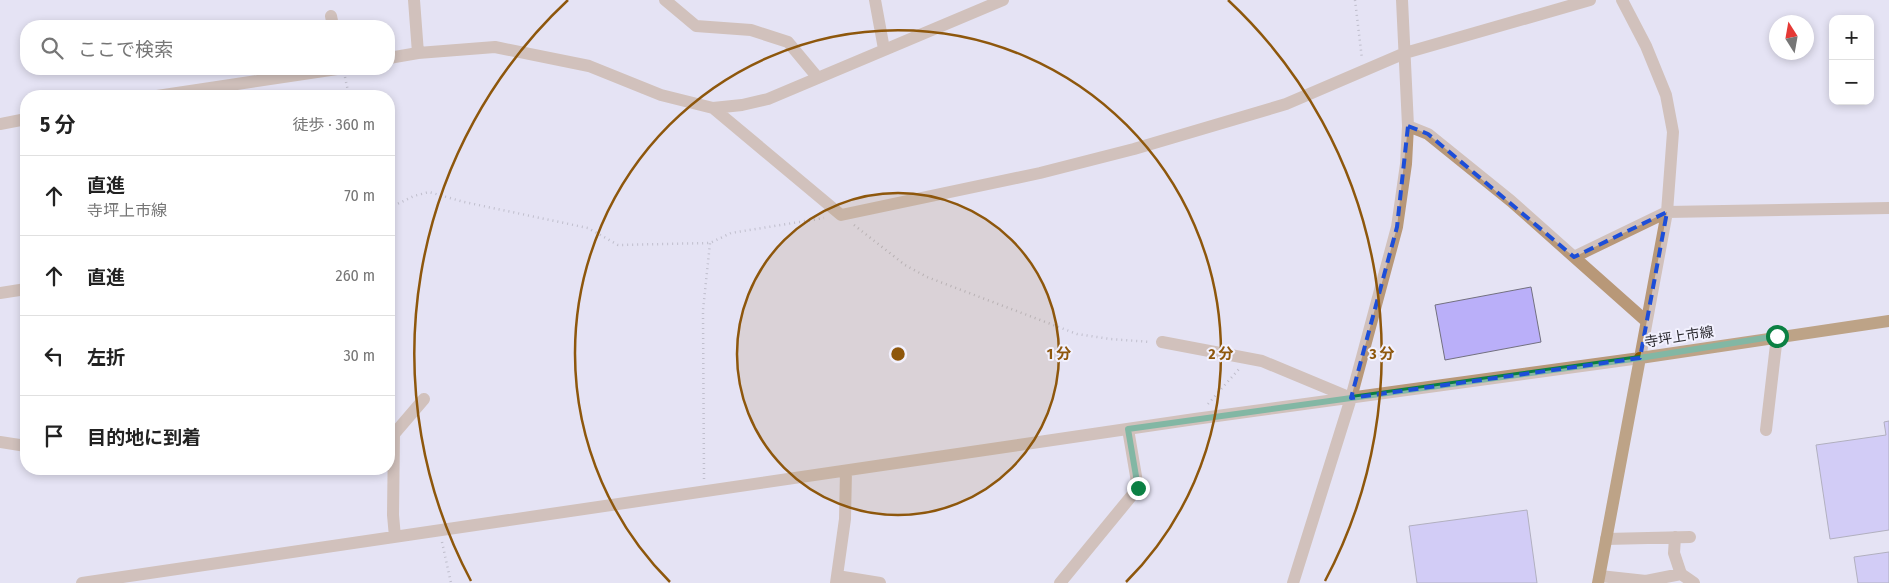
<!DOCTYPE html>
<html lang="ja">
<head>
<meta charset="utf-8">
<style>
  body { margin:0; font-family:"Fira Sans Condensed","Noto Sans JP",sans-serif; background:#f6f6f6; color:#222 }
  .controls { position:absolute; right:15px; top:15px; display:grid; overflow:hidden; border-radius:10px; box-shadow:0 2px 8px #0003 }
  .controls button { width:45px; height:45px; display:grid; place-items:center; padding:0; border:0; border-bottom:1px solid #e0e0e0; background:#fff; color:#222; font:25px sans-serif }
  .compass { position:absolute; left:1769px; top:15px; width:45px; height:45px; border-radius:50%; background:#fff; box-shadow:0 2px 8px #0003; rotate:349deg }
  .stop { position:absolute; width:15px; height:15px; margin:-11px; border:4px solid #0b8043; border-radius:50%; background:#fff }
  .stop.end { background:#0b8043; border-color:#fff; box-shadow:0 1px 5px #0008 }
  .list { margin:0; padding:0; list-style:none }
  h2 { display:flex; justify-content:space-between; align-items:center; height:65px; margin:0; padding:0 20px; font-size:21px }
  h2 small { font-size:16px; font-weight:400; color:#767676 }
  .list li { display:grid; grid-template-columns:32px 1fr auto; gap:15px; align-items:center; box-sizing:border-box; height:80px; padding:0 20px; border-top:1px solid #e0e0e0 }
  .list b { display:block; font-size:19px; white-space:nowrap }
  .list p { margin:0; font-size:16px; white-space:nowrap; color:#767676 }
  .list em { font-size:16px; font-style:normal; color:#767676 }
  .icon { flex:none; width:28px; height:28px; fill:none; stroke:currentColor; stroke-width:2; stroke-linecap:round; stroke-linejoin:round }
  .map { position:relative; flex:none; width:1889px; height:583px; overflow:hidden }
  .search { position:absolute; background:#fff; box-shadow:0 2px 8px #0003; left:20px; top:20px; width:375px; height:55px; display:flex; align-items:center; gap:12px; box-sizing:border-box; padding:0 18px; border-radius:20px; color:#767676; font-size:19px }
  .panel { position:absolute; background:#fff; box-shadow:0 2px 8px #0003; left:20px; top:90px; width:375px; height:385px; border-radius:20px }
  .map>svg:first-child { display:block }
  .building { fill:#baaff9; stroke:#72707f }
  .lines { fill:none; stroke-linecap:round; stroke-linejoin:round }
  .path { stroke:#91909c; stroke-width:2.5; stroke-dasharray:1 4; stroke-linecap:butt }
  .minor { stroke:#b89878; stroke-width:12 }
  .major { stroke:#8d5604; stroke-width:12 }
  .route { stroke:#0b8043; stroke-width:6 }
  .marked { fill:none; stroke:#1d4ed8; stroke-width:4; stroke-dasharray:10 6; stroke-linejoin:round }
  .ring { fill:none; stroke:#8e570c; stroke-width:2.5 }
  .labels { text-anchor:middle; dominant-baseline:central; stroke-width:4; stroke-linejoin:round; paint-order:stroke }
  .street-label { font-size:14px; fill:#2e2d33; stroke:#f2f1fe }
  .centre { fill:#8e570c; stroke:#f2f1fe; stroke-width:2.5 }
  .ring-label { font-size:15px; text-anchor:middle; font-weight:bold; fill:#8e570c; stroke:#f2f1fe; stroke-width:4; stroke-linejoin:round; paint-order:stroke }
</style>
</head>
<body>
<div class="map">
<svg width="1889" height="583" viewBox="0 0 1889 583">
  <rect width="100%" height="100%" fill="#e5e3f4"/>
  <path class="building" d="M 1531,287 L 1541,342 L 1445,360 L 1435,305 Z
    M 1889,421 L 1889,530 L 1830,539 L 1816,445 L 1886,435 L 1884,422 Z
    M 1527,510 L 1537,583 L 1417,583 L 1409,526 Z
    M 1889,552 L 1889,583 L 1858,583 L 1854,557 Z"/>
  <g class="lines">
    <path class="path" d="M 1355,0 L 1362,59
      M 345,77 L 349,96
      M 389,208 L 414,196 L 429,192 L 464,202 L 588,228 L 618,245 L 710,243 L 731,233 L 824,218
      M 854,225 L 905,265 L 927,277 L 1077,334 L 1110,339 L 1151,342
      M 1208,404 L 1239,369
      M 704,479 L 703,310 L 710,243
      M 442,542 L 451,583"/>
    <path class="minor" d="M 414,0 L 418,53
      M 665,0 L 696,26 L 751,30 L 788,42 L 818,78
      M 875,0 L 884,49
      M 331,16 L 333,26
      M 389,58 L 418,53 L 495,47 L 589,66 L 661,95 L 713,108 L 742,105 L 768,99 L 1003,0
      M 157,96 L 337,69
      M 713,108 L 841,215 L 1040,173 L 1134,149 L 1286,104 L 1405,53 L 1590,0
      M 0,124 L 26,119
      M 1408,126 L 1428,134 L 1511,201 L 1646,321
      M 1574,257 L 1667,212 L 1889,208
      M 0,293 L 26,289
      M 1162,342 L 1262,361 L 1351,398
      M 1766,430 L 1777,336
      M 0,442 L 26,446
      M 395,537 L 393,515 L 394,434 L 424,399
      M 1606,539 L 1690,537
      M 1681,574 L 1694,583
      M 837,576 L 880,583
      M 1600,576 L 1646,581 L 1681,574 L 1674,553 L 1675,537
      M 82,583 L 1195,419 L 1640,358 L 1667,212 L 1673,132 L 1666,95 L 1646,46 L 1622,0
      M 836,583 L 845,519 L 846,471
      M 1060,583 L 1138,488 L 1128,429
      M 1293,583 L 1351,398 L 1397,227 L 1406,164 L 1408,126 L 1402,0"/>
    <path class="major" d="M 1598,583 L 1640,358 L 1889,321"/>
  </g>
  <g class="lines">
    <path class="route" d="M 1138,488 L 1128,429 L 1640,358 L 1777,336"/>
  </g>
  <path d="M0 0H1889V583H0ZM 1408,126 L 1428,134 L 1574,257 L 1667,212 L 1640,358 L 1351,398 L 1397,227 Z" fill="#e5e3f4" fill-opacity=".55" fill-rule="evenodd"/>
  <path class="marked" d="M 1408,126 L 1428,134 L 1574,257 L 1667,212 L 1640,358 L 1351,398 L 1397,227 Z"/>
  <circle cx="898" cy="354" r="161" fill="#8e570c" fill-opacity=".12"/>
  <g class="ring">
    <circle cx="898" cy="354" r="161"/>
    <path d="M670 582A323 323 0 1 1 1126 582"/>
    <path d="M471 581A484 484 0 0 1 568 0M1228 0A484 484 0 0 1 1325 581"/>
  </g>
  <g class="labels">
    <g class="street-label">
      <text transform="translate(1679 337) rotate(-9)">寺坪上市線</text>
    </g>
  </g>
  <circle cx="898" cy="354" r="8" class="centre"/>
  <g class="ring-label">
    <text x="1059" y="359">1 分</text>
    <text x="1221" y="359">2 分</text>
    <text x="1382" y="359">3 分</text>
  </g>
</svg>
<div class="controls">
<button>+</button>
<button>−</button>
</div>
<svg class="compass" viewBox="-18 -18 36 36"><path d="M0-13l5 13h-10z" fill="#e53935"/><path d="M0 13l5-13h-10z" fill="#767676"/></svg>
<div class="stop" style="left:1777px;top:336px"></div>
<div class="stop end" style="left:1138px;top:488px"></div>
<div class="search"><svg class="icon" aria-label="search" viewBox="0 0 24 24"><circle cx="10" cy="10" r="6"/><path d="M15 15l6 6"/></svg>ここで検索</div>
<section class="panel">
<h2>5 分<small>徒歩 · 360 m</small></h2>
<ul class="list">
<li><svg class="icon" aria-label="ahead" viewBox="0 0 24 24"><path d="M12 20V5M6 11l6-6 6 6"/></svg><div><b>直進</b><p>寺坪上市線</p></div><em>70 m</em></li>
<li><svg class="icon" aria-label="ahead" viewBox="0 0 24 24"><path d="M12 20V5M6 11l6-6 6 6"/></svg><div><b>直進</b></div><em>260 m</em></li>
<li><svg class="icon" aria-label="left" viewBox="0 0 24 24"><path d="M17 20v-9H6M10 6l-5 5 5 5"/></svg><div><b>左折</b></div><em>30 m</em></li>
<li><svg class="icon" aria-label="arrive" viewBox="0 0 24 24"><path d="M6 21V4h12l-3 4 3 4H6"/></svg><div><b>目的地に到着</b></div></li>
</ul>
</section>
</div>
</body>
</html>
